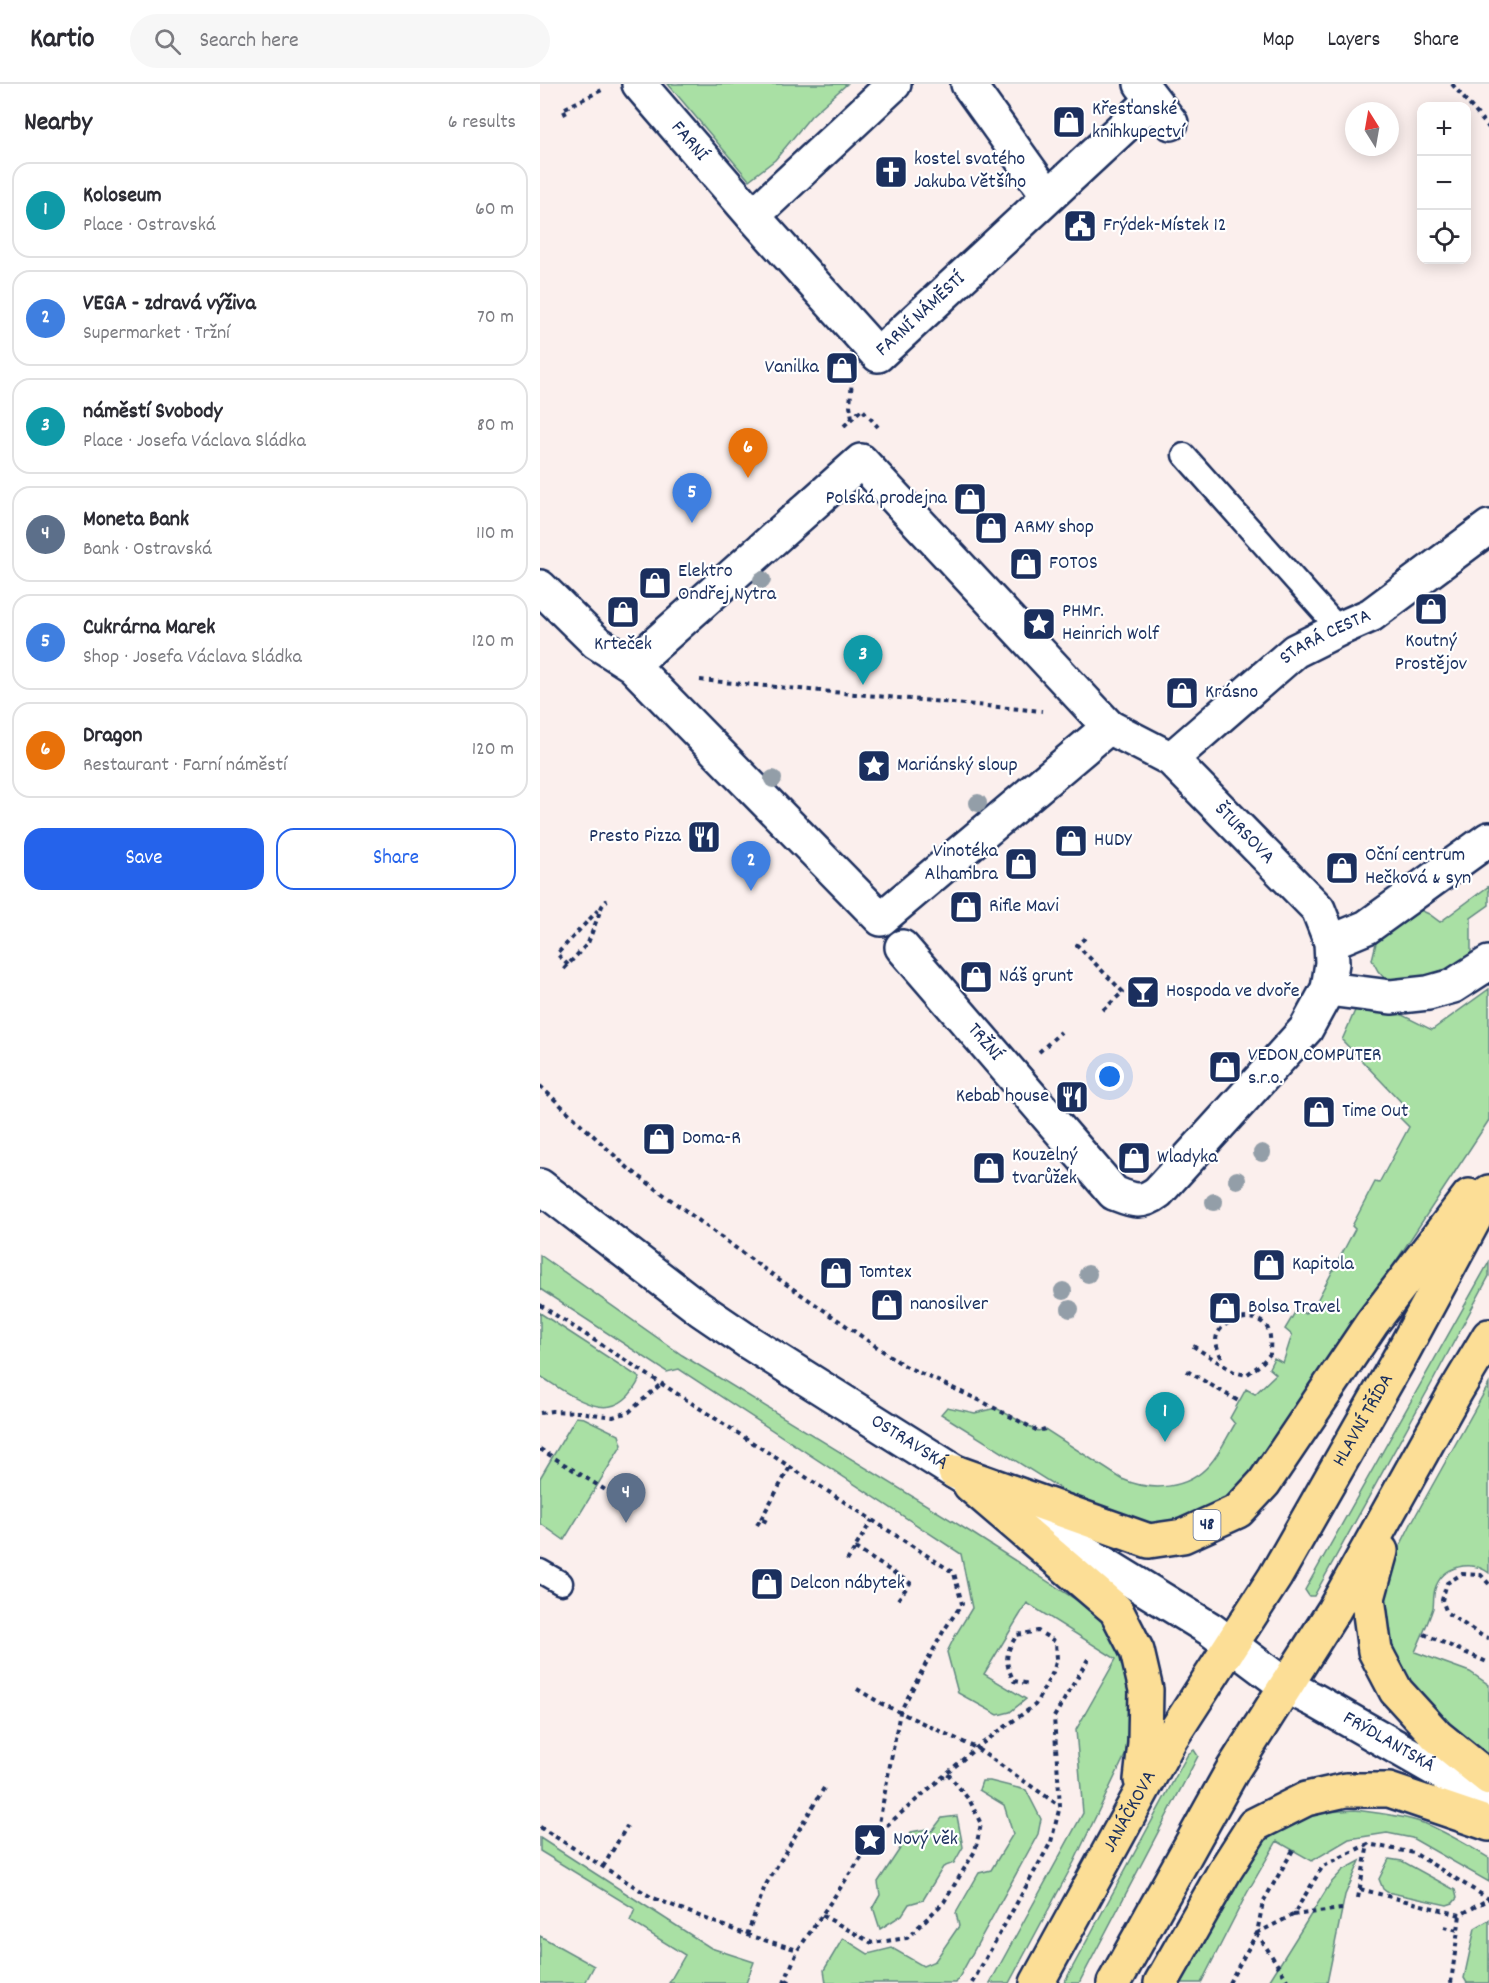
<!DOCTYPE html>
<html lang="en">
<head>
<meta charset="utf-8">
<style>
  body { margin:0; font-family:Dekko,sans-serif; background:#f7f7f7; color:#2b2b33 }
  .controls { position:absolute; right:18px; top:18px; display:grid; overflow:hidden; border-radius:12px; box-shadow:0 3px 15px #0003 }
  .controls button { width:54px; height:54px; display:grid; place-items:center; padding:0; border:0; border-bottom:2px solid #e1e1e2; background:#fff; color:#2b2b33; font:30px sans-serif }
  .compass { position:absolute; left:805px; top:18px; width:54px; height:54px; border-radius:50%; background:#fff; box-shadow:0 3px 15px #0003; rotate:349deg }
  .you { position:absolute; left:570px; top:993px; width:21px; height:21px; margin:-15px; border:4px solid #fff; border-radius:50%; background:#1a73e8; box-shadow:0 0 0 9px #1a73e833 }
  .badge { display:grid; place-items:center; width:39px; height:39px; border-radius:50%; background:#2563eb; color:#fff; font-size:20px; font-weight:700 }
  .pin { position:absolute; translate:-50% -50px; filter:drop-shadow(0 2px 3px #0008) }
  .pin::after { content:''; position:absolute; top:32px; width:21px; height:18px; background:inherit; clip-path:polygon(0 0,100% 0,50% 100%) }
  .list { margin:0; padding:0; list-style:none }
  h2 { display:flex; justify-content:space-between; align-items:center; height:78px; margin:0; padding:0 24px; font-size:26px }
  h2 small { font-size:20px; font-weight:400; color:#7c7c81 }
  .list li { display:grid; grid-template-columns:39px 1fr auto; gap:18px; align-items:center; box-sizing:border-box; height:96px; margin:0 12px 12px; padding:0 12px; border:2px solid #e1e1e2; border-radius:18px }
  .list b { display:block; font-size:22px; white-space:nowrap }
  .list p { margin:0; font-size:20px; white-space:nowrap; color:#7c7c81 }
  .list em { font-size:20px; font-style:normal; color:#7c7c81 }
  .actions { display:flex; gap:12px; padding:18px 24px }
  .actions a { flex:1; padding:14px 0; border:2px solid #2563eb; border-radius:18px; text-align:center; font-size:21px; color:#2563eb }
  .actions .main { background:#2563eb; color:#fff }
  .icon { flex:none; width:33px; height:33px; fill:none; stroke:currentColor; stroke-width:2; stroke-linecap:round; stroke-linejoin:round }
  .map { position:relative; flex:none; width:949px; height:1899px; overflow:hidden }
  header { display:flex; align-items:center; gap:36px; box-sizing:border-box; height:84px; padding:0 30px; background:#fff; border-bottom:2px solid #e1e1e2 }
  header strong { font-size:28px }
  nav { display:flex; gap:33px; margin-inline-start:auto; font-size:21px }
  .search { width:420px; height:54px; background:#f7f7f7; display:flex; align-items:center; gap:15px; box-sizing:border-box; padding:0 21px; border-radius:33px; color:#7c7c81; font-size:22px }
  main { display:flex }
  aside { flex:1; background:#fff }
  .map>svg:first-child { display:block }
  .green { fill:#a9e0a4; stroke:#628881; stroke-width:1.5 }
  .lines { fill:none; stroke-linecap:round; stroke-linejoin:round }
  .lane-casing { stroke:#1b2f5e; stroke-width:27 }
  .street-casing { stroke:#1b2f5e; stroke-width:38 }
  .secondary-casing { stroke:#1b2f5e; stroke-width:38 }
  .primary-casing { stroke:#1b2f5e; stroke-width:38 }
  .path { stroke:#1b2f5e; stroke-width:4; stroke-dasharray:4.5 4.5; stroke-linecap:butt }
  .lane { stroke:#fff; stroke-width:22 }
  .street { stroke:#fff; stroke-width:33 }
  .secondary { stroke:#fff; stroke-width:33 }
  .primary { stroke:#fcde96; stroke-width:33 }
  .tree { fill:#939ea8 }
  .labels { text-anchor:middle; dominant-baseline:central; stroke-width:4.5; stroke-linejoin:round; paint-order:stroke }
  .shield { fill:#fff; stroke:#5f6d8e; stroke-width:1.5 }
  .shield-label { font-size:18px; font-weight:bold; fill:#1b2f5e }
  .poi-label { font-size:20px; fill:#1b2f5e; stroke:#fff; text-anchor:start }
  .street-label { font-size:20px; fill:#1b2f5e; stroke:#fff }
</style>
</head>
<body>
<header>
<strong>Kartio</strong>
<div class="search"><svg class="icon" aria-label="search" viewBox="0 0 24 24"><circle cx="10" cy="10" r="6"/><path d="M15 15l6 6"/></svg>Search here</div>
<nav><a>Map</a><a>Layers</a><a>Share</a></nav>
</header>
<main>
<aside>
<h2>Nearby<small>6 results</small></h2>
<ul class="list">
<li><span class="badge" style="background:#0f9aa8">1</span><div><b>Koloseum</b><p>Place · Ostravská</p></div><em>60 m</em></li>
<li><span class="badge" style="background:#3f7fe0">2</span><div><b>VEGA - zdravá výživa</b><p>Supermarket · Tržní</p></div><em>70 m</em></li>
<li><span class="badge" style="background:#0f9aa8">3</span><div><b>náměstí Svobody</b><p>Place · Josefa Václava Sládka</p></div><em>80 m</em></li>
<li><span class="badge" style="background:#5c6f8a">4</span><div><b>Moneta Bank</b><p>Bank · Ostravská</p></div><em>110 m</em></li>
<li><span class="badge" style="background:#3f7fe0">5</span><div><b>Cukrárna Marek</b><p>Shop · Josefa Václava Sládka</p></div><em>120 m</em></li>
<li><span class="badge" style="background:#e8710a">6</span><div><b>Dragon</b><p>Restaurant · Farní náměstí</p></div><em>120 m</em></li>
</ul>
<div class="actions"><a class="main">Save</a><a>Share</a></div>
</aside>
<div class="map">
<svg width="949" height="1899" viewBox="0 0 949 1899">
  <rect width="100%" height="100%" fill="#fbefed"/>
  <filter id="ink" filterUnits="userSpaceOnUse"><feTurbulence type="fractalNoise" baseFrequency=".0167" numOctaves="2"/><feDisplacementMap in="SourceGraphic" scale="12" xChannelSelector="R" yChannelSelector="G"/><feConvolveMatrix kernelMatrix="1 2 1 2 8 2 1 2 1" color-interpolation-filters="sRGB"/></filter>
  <g filter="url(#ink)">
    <path class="green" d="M 128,0 L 307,0 L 271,32 L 235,76 L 209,96 Z
      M 949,802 L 949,821 L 931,834 L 931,877 L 920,890 L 848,898 L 838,887 L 832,876 L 836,859 L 857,838 L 878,825 L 889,830 L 900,838 Z
      M 949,905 L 949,1036 L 818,1235 L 705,1395 L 691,1411 L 673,1425 L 648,1435 L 602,1442 L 556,1427 L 401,1330 L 407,1323 L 435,1329 L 456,1324 L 498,1347 L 505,1345 L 582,1395 C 611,1408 648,1406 670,1380 C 680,1369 687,1353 695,1340 L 690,1334 L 706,1305 L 715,1310 L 736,1290 L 729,1284 L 734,1274 L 743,1279 L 752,1251 L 745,1245 L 757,1225 L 765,1230 L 769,1224 L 772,1226 L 815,1145 L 812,1142 L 835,1098 L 839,1099 L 869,1043 L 859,1033 L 866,1023 L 802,956 L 817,922 L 848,924 L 892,946 Z
      M 0,1171 L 142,1271 L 432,1449 L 563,1533 L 591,1590 L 590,1661 L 534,1778 L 469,1899 L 450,1899 L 543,1729 L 536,1646 L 576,1575 L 487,1519 L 444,1590 L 486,1615 L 470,1628 L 458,1631 L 418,1609 L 407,1568 L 415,1552 L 432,1524 L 421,1470 L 139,1285 L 127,1288 L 0,1205 Z
      M 949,1178 L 949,1192 L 894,1295 L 774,1512 L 769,1512 L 765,1506 Z
      M 0,1229 L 100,1294 C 75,1348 34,1313 0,1292 Z
      M 949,1300 L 949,1489 C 931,1475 902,1482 895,1505 C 893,1512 894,1518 893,1524 C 888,1539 881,1554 875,1568 L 930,1588 L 949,1601 L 949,1672 L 932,1661 L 880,1616 L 846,1561 L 844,1527 L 846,1507 L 855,1472 L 872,1438 Z
      M 36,1333 L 44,1334 L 79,1351 L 82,1361 L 24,1456 L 0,1439 L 0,1394 Z
      M 654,1666 L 658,1672 L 539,1899 L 524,1899 L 648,1670 Z
      M 442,1697 L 450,1697 L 486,1706 L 501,1735 L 498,1750 L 416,1899 L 286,1899 L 284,1886 L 303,1854 L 328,1870 L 352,1864 L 383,1882 L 395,1877 L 419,1842 L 416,1829 L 439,1789 L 451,1786 L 473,1750 L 464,1721 L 439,1706 Z
      M 815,1726 C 838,1729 864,1732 886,1740 C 908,1749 929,1762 949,1774 L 949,1798 L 872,1754 L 847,1749 L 809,1755 L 772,1777 L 737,1757 L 707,1809 L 661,1899 L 633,1899 L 715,1764 L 744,1744 L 768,1733 L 787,1728 Z
      M 417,1732 L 423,1763 L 414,1779 L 403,1783 L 383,1816 L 369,1820 L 362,1831 L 340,1845 L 333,1823 L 340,1811 L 338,1798 L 371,1748 L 387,1745 L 392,1747 L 402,1734 Z
      M 0,1754 L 171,1864 L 214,1878 L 206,1899 L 129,1899 L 145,1871 L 90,1837 L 95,1825 L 0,1767 Z
      M 849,1775 L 862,1777 L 915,1806 L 917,1814 L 913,1819 L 907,1821 L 847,1808 L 843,1805 L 839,1795 Z
      M 820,1777 L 805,1811 L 787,1899 L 728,1899 L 790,1800 L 803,1786 Z
      M 949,1836 L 949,1899 L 927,1899 L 924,1894 L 935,1844 Z
      M 0,1852 L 54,1882 L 45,1899 L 0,1899 Z"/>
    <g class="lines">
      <g class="lane-casing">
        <path id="lane" d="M 644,371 L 799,545
          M 0,1487 L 21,1499"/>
      </g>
      <g class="street-casing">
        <g id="street">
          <path id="s1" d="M 99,0 L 213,132 L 338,271 L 605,23"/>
          <path d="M 428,0 L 508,112"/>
          <path d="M 601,0 L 631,39"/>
          <path d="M 213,132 L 354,0"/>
          <path d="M 0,503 L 56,558 L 92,581 L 341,835 L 569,643 L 321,377 L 92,581"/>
          <path id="s2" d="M 631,675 L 755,567 L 799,545 L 831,531 L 949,443"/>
          <path d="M 791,858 L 827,843 L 949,755"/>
          <path id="s3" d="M 362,863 L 574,1109 C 592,1116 601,1121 618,1108 L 766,945 L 788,905 L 792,879 L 791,858 L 778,825 L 631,675 L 569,643"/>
          <path d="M 788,905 L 851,913 L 888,909 L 913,902 L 949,879"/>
        </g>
      </g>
      <g class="secondary-casing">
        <g id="secondary">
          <path id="s4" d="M 0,1102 L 160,1225 L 210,1259 L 415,1388 L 670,1545 L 746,1602 L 774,1616 L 949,1716"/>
        </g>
      </g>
      <g class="primary-casing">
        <g id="primary">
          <path d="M 415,1388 L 609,1457 L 643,1452 L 698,1427 L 724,1399 L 832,1239 L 929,1112"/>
          <path d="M 430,1401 L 576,1526 L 597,1567 L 606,1606 L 605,1659 L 601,1696"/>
          <path d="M 841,1467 L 828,1514 L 835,1567 L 856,1607 L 897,1652 L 949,1694"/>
          <path id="s5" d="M 497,1899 L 631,1654 L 735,1493 L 859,1275 L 949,1108"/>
          <path d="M 574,1899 L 692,1687 L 794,1526 L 916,1307 L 949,1252"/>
          <path d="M 621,1899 L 684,1788 L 714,1741 L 766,1715 L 806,1706 L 849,1706 L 949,1740"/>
        </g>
      </g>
      <path class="path" d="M 912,0 L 949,44
        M 26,31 L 23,25 L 64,5
        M 312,334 L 310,321 L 312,296
        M 304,342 L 322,325 L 338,343
        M 160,596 L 502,627
        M 545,854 L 537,861 L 583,908 L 563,926
        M 28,881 L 17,870 L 59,825
        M 24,885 L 48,859 L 62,822 L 67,816
        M 499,968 L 521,948
        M 0,1002 L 88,1084 L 220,1182 L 363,1281 L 443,1318 L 498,1347 L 505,1345
        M 0,1221 L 414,1489 L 422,1520 L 404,1546 L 360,1628 L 337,1750
        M 653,1262 L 694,1288 L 706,1291 L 720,1281 L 730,1270 C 730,1262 732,1249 726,1242 C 714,1226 677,1236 676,1256 C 676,1262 680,1270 682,1275
        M 647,1287 L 700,1318
        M 0,1329 L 12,1327 L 39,1328 L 73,1333 L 89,1328 L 121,1300
        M 0,1365 L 67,1407
        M 221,1435 L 250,1383
        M 217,1441 L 221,1435 L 227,1438
        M 315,1464 L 370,1499 L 357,1517
        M 307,1477 L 332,1436
        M 949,1500 L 941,1491 L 922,1490 L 907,1499 L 902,1516 L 907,1529 L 944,1553 L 949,1554
        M 884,1550 L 949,1579
        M 317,1605 L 342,1620 L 436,1664 L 520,1722
        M 0,1743 L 111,1813 L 207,1851 L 258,1866
        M 63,1783 L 87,1742
        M 820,1805 L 920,1831 L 949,1815
        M 818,1814 L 828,1760
        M 282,1831 L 332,1859 L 367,1854 L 404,1818 L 435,1767 L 441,1740 L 430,1717 L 408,1690
        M 753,1831 L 802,1825
        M 904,1843 L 918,1846
        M 717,1849 L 753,1831 L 783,1782 L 828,1760 L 874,1769 L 949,1815
        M 717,1849 L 749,1899
        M 207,1851 L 225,1802 L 284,1704 L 281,1701
        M 246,1896 L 252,1899
        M 244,1899 L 258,1866 L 337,1750 L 436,1664 L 495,1621 L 513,1588 L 517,1575 L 516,1558 L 498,1547 L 477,1551 C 465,1569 464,1578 474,1597 L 490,1600
        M 432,1899 L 511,1758 L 520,1722 L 514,1633 L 548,1575
        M 689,1899 L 717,1849 L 723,1818 L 753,1766
        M 911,1899 L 920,1831"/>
      <use href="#lane" class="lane"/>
      <use href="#street" class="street"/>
      <use href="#secondary" class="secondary"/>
      <use href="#primary" class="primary"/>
    </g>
    <g class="tree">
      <circle cx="222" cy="496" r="9"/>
      <circle cx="233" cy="695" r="9"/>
      <circle cx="438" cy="719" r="9"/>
      <circle cx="722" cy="1069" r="9"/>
      <circle cx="697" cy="1096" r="9"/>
      <circle cx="674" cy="1118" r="9"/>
      <circle cx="548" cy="1190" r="9"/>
      <circle cx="523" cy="1207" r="9"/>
      <circle cx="530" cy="1225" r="9"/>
    </g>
  </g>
  <defs>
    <g id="shop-square" transform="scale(1.725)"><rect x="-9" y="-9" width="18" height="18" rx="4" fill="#1b2f5e" stroke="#fff"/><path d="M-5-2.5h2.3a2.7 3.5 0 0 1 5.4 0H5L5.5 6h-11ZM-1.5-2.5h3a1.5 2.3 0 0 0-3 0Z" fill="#fff"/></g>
    <g id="church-square" transform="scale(1.725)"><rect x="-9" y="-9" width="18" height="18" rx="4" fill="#1b2f5e" stroke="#fff"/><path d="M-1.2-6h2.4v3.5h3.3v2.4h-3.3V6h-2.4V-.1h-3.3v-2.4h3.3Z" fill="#fff"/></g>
    <g id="civic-square" transform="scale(1.725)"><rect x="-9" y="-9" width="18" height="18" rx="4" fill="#1b2f5e" stroke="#fff"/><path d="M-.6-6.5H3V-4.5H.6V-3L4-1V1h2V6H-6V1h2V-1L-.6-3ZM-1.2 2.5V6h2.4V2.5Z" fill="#fff"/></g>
    <g id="sight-square" transform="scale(1.725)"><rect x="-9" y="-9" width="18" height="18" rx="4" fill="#1b2f5e" stroke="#fff"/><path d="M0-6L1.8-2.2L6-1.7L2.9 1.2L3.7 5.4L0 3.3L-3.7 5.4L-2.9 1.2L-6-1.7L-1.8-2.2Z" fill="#fff"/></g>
    <g id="restaurant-square" transform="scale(1.725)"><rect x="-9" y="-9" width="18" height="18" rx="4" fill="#1b2f5e" stroke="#fff"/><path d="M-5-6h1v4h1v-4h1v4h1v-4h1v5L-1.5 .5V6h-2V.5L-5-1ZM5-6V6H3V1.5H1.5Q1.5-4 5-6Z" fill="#fff"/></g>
    <g id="bar-square" transform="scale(1.725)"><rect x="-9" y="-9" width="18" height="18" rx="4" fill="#1b2f5e" stroke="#fff"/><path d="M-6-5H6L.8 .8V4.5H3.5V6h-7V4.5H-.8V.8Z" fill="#fff"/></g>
  </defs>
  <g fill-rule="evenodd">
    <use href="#shop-square" x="529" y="38"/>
    <use href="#church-square" x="351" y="88"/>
    <use href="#civic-square" x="540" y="142"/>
    <use href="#shop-square" x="302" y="284"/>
    <use href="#shop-square" x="430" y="415"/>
    <use href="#shop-square" x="451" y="444"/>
    <use href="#shop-square" x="486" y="480"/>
    <use href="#shop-square" x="115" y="499"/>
    <use href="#shop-square" x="891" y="525"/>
    <use href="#shop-square" x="83" y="528"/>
    <use href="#sight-square" x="499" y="540"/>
    <use href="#shop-square" x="642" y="609"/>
    <use href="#sight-square" x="334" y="682"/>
    <use href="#restaurant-square" x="164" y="753"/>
    <use href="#shop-square" x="531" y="757"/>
    <use href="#shop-square" x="481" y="780"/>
    <use href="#shop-square" x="802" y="784"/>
    <use href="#shop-square" x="426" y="823"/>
    <use href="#shop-square" x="436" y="893"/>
    <use href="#bar-square" x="603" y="908"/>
    <use href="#shop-square" x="685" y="983"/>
    <use href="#restaurant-square" x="532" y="1013"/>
    <use href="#shop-square" x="779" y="1028"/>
    <use href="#shop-square" x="119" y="1055"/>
    <use href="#shop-square" x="594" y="1074"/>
    <use href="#shop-square" x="449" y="1084"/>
    <use href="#shop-square" x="729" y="1181"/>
    <use href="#shop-square" x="296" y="1189"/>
    <use href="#shop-square" x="347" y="1221"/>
    <use href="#shop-square" x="685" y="1224"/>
    <use href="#shop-square" x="227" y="1500"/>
    <use href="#sight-square" x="330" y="1756"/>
  </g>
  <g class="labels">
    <rect class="shield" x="653.5" y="1426" width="27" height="30" rx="4.5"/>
    <g class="shield-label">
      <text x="667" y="1441">48</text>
    </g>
    <g class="poi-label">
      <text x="552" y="26">Křesťanské<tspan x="552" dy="23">knihkupectví</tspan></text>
      <text x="374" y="76">kostel svatého<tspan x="374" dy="23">Jakuba Většího</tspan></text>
      <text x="563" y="142">Frýdek-Místek 12</text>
      <text x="279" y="284" text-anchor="end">Vanilka</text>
      <text x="407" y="415" text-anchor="end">Polská prodejna</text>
      <text x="474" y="444">ARMY shop</text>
      <text x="509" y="480">FOTOS</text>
      <text x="138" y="488">Elektro<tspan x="138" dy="23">Ondřej Nytra</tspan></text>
      <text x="522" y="528">PHMr.<tspan x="522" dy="23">Heinrich Wolf</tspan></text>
      <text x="891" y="558" text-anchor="middle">Koutný<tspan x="891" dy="23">Prostějov</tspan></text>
      <text x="83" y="561" text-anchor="middle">Krteček</text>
      <text x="665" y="609">Krásno</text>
      <text x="357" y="682">Mariánský sloup</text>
      <text x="141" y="753" text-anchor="end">Presto Pizza</text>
      <text x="554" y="757">HUDY</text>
      <text x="458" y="768" text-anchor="end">Vinotéka<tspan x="458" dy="23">Alhambra</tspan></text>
      <text x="825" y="772">Oční centrum<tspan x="825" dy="23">Hečková &amp; syn</tspan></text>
      <text x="449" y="823">Rifle Mavi</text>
      <text x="459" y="893">Náš grunt</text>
      <text x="626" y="908">Hospoda ve dvoře</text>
      <text x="708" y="972">VEDON COMPUTER<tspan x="708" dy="23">s.r.o.</tspan></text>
      <text x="509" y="1013" text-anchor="end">Kebab house</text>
      <text x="802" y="1028">Time Out</text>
      <text x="142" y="1055">Doma-R</text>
      <text x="472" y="1072">Kouzelný<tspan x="472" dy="23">tvarůžek</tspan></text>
      <text x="617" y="1074">Wladyka</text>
      <text x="752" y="1181">Kapitola</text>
      <text x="319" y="1189">Tomtex</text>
      <text x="370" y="1221">nanosilver</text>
      <text x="708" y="1224">Bolsa Travel</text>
      <text x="250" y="1500">Delcon nábytek</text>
      <text x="353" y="1756">Nový věk</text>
    </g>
    <g class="street-label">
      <text stroke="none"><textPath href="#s1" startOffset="76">FARNÍ</textPath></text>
      <text stroke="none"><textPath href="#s1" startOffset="420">FARNÍ NÁMĚSTÍ</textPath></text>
      <text stroke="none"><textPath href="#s2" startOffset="198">STARÁ CESTA</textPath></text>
      <text transform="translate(704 750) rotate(46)">ŠTURSOVA</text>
      <text stroke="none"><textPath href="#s3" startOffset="126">TRŽNÍ</textPath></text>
      <text stroke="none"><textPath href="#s5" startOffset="651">HLAVNÍ TŘÍDA</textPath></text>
      <text stroke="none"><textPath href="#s4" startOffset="450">OSTRAVSKÁ</textPath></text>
      <text stroke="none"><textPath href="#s4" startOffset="1016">FRÝDLANTSKÁ</textPath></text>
      <text stroke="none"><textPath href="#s5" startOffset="195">JANÁČKOVA</textPath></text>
    </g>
  </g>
</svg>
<div class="controls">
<button>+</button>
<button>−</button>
<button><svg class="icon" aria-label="locate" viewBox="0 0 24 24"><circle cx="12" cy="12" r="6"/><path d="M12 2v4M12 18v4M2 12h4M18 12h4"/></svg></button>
</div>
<svg class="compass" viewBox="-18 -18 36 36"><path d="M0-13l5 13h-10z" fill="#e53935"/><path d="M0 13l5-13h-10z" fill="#7c7c81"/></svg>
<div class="you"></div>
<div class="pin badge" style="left:625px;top:1358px;background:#0f9aa8">1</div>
<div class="pin badge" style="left:211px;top:807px;background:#3f7fe0">2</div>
<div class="pin badge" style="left:323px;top:601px;background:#0f9aa8">3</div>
<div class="pin badge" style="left:86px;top:1439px;background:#5c6f8a">4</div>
<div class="pin badge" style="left:152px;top:439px;background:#3f7fe0">5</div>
<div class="pin badge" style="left:208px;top:394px;background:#e8710a">6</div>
</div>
</main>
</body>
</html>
